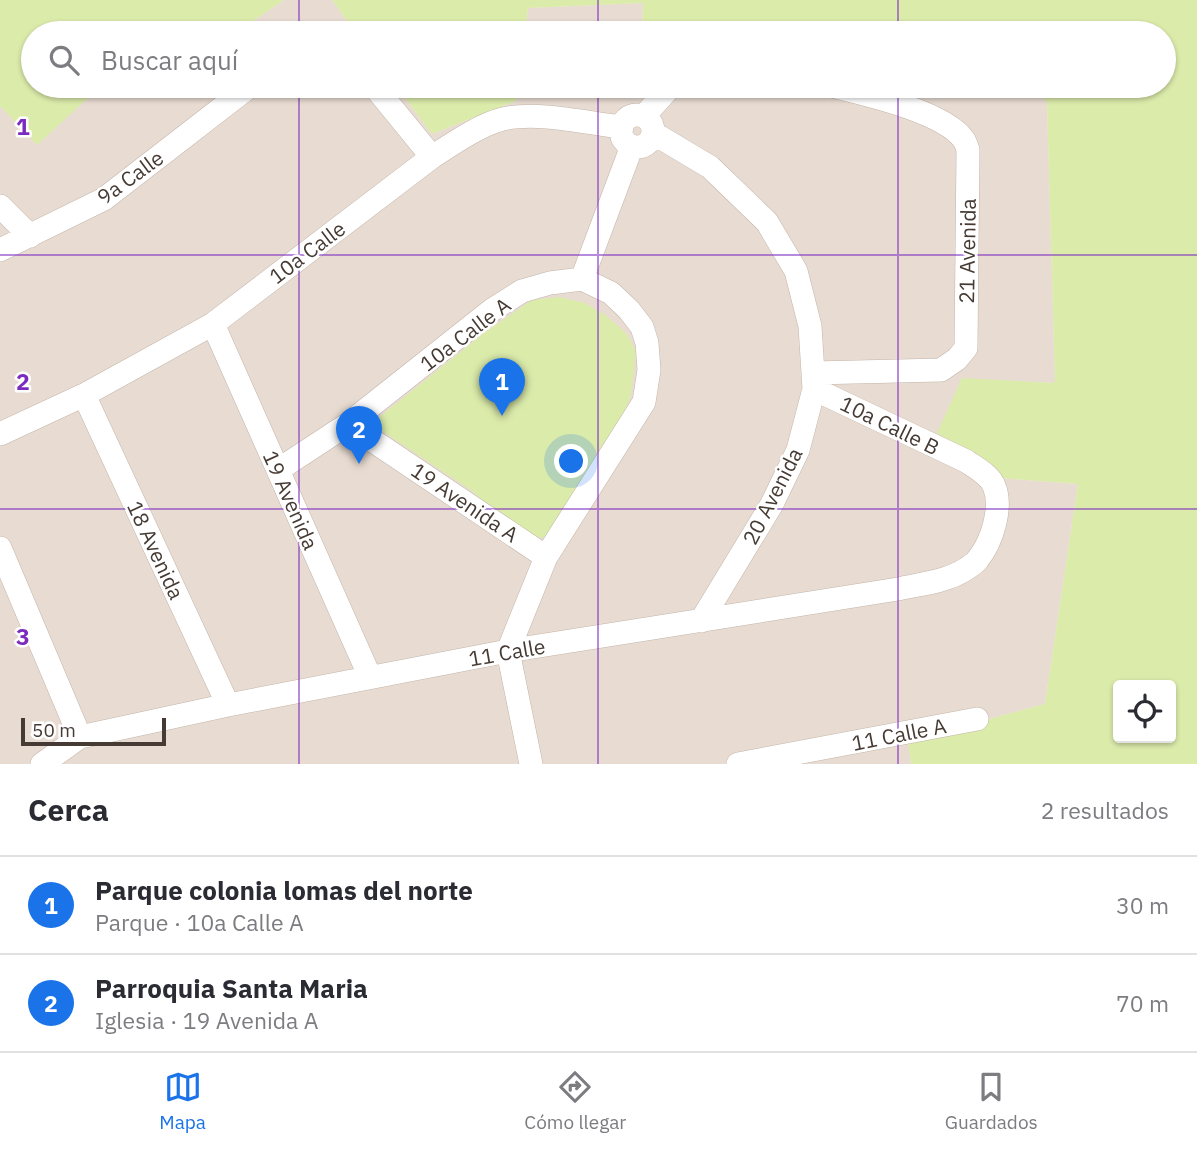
<!DOCTYPE html>
<html lang="es">
<head>
<meta charset="utf-8">
<style>
  body { margin:0; font-family:"IBM Plex Sans",sans-serif; background:#f7f7f7; color:#2b2b33 }
  .controls { position:absolute; right:21px; bottom:21px; display:grid; overflow:hidden; border-radius:7px; box-shadow:0 2px 5px #0004 }
  .controls button { width:63px; height:63px; display:grid; place-items:center; padding:0; border:0; border-bottom:2px solid #e1e1e2; background:#fff; color:#2b2b33; font:35px sans-serif }
  .scale { position:absolute; left:21px; bottom:18px; width:145px; box-sizing:border-box; padding-left:7px; border:4px solid #463b34; border-top:0; font-size:19px; line-height:24px; white-space:nowrap; color:#463b34; -webkit-text-stroke:5px #fff; paint-order:stroke }
  .you { position:absolute; left:572px; top:462px; width:24px; height:24px; margin:-18px; border:5px solid #fff; border-radius:50%; background:#1a73e8; box-shadow:0 0 0 10px #1a73e833 }
  .badge { display:grid; place-items:center; width:46px; height:46px; border-radius:50%; background:#1a73e8; color:#fff; font-size:23px; font-weight:700 }
  .pin { position:absolute; translate:-50% -58px; filter:drop-shadow(0 2px 4px #0008) }
  .pin::after { content:''; position:absolute; top:37px; width:24px; height:21px; background:inherit; clip-path:polygon(0 0,100% 0,50% 100%) }
  .list { margin:0; padding:0; list-style:none }
  h2 { display:flex; justify-content:space-between; align-items:center; height:91px; margin:0; padding:0 28px; font-size:30px }
  h2 small { font-size:23px; font-weight:400; color:#7c7c81 }
  .list li { display:grid; grid-template-columns:46px 1fr auto; gap:21px; align-items:center; box-sizing:border-box; height:98px; padding:0 28px; border-top:2px solid #e1e1e2 }
  .list b { display:block; font-size:26px; white-space:nowrap }
  .list p { margin:0; font-size:23px; white-space:nowrap; color:#7c7c81 }
  .list em { font-size:23px; font-style:normal; color:#7c7c81 }
  .icon { flex:none; width:38px; height:38px; fill:none; stroke:currentColor; stroke-width:2; stroke-linecap:round; stroke-linejoin:round }
  .map { position:relative; flex:none; width:1197px; height:764px; overflow:hidden }
  .search { position:absolute; background:#fff; box-shadow:0 2px 5px #0004; left:21px; right:21px; top:21px; height:77px; display:flex; align-items:center; gap:18px; box-sizing:border-box; padding:0 24px; border-radius:38px; color:#7c7c81; font-size:26px }
  .sheet { height:287px; background:#fff }
  nav { display:flex; justify-content:space-around; align-items:center; box-sizing:border-box; height:98px; border-top:2px solid #e1e1e2; background:#fff; font-size:19px; color:#7c7c81 }
  nav a { display:grid; justify-items:center; gap:4px }
  nav .on { color:#1a73e8 }
  .map>svg:first-child { display:block }
  .residential { fill:#e8dcd2 }
  .green { fill:#dbebaa; fill-rule:evenodd }
  .lines { fill:none; stroke-linecap:round; stroke-linejoin:round }
  .minor-casing { stroke:#c3b4a9; stroke-width:24 }
  .minor { stroke:#fff; stroke-width:23 }
  .grid { fill:none; stroke:#7b2cbf; stroke-width:2; stroke-opacity:0.55 }
  .labels { text-anchor:middle; dominant-baseline:central; stroke-width:5; stroke-linejoin:round; paint-order:stroke }
  .street-label { font-size:21px; fill:#463b34; stroke:#fff }
  .grid-label { font-size:23px; text-anchor:middle; font-weight:bold; fill:#7b2cbf; stroke:#fff; stroke-width:5; stroke-linejoin:round; paint-order:stroke }
</style>
</head>
<body>
<div class="map">
<svg width="1197" height="764" viewBox="0 0 1197 764">
  <rect width="100%" height="100%" fill="#f4ece4"/>
  <path class="residential" d="M 284,0 L 332,0 L 356,33 L 235,33 Z
    M 643,3 L 642,33 L 525,33 L 528,8 Z
    M 837,22 L 851,33 L 675,33 Z
    M 101,86 L 155,86 L 156,88 L 159,86 L 396,86 L 432,134 L 516,101 L 518,86 L 914,86 L 923,93 L 934,86 L 1029,86 L 1047,101 L 1055,383 L 962,379 L 999,478 L 1078,484 L 1045,704 L 908,741 L 911,764 L 0,764 L 0,106 L 37,144 Z"/>
  <path class="green" d="M 0,0 L 284,0 L 235,33 L 33,33 L 33,86 L 101,86 L 37,145 L 0,106 Z
    M 332,0 L 1197,0 L 1197,764 L 911,764 L 908,741 L 1045,704 L 1078,484 L 999,478 L 937,433 L 962,378 L 1055,383 L 1047,102 L 1029,86 L 1164,86 L 1164,33 L 851,33 L 837,22 L 675,33 L 642,33 L 643,3 L 528,8 L 525,33 L 356,33 ZM 1118,685 L 1171,685 L 1171,738 L 1118,738 Z
    M 396,86 L 518,86 L 516,101 L 432,134 Z
    M 559,297 L 585,303 L 605,315 L 627,334 L 636,352 L 631,395 L 620,424 L 548,535 L 535,540 L 496,512 L 472,491 L 388,435 L 372,423 L 484,333 L 532,300 Z"/>
  <g class="lines">
    <g class="minor-casing">
      <path id="minor" d="M 374,86 L 432,157
        M621 131a16 16 0 1 1 32 0a16 16 0 1 1-32 0Z
        M 644,116 L 671,86
        M 653,133 L 710,167 L 767,222 L 796,271 L 810,326 L 814,389 L 798,450 L 772,504 L 701,621
        M 0,206 L 30,236
        M 0,250 L 104,199 L 250,86
        M 582,279 L 632,146
        M 213,324 L 370,677
        M 813,373 L 941,370 L 957,359 L 966,348 L 968,150 C 968,150 965,141 964,140 C 945,112 865,94 832,86
        M 84,395 L 228,705
        M 348,424 L 546,557
        M 0,434 L 84,395 L 213,324 L 432,157 C 452,144 481,124 503,119 C 538,111 586,123 622,127
        M 278,470 L 348,424 L 492,310 L 522,291 L 550,283 L 582,279
        M 0,548 L 80,737
        M 42,764 L 80,737 L 228,705 L 508,651 L 898,589 C 920,584 946,582 966,569 C 970,566 976,563 978,559 C 992,542 1003,507 994,486 C 990,475 976,468 966,461 L 814,389
        M 531,764 L 508,651 L 546,557 L 644,402 L 649,370 L 647,343 L 642,327 L 629,310 L 611,293 L 582,279
        M 738,764 L 977,719"/>
    </g>
    <use href="#minor" class="minor"/>
  </g>
  <path class="grid" d="M 299,0 L 299,33M 598,0 L 598,33M 898,0 L 898,33M 299,86 L 299,764M 598,86 L 598,764M 898,86 L 898,764M 0,255 L 1197,255M 0,509 L 1197,509"/>
  <g class="labels">
    <g class="street-label">
      <text transform="translate(130 177) rotate(-36)">9a Calle</text>
      <text transform="translate(967 251) rotate(-89)">21 Avenida</text>
      <text transform="translate(307 252) rotate(-37)">10a Calle</text>
      <text transform="translate(465 334) rotate(-37)">10a Calle A</text>
      <text transform="translate(890 425) rotate(26)">10a Calle B</text>
      <text transform="translate(772 496) rotate(-63)">20 Avenida</text>
      <text transform="translate(291 500) rotate(66)">19 Avenida</text>
      <text transform="translate(465 502) rotate(34)">19 Avenida A</text>
      <text transform="translate(156 550) rotate(65)">18 Avenida</text>
      <text transform="translate(507 652) rotate(-10)">11 Calle</text>
      <text transform="translate(899 734) rotate(-11)">11 Calle A</text>
    </g>
  </g>
  <g class="grid-label">
    <text x="23" y="135">1</text>
    <text x="23" y="390">2</text>
    <text x="23" y="645">3</text>
  </g>
</svg>
<div class="controls">
<button><svg class="icon" aria-label="locate" viewBox="0 0 24 24"><circle cx="12" cy="12" r="6"/><path d="M12 2v4M12 18v4M2 12h4M18 12h4"/></svg></button>
</div>
<div class="scale">50 m</div>
<div class="you"></div>
<div class="pin badge" style="left:502px;top:416px">1</div>
<div class="pin badge" style="left:359px;top:464px">2</div>
<div class="search"><svg class="icon" aria-label="search" viewBox="0 0 24 24"><circle cx="10" cy="10" r="6"/><path d="M15 15l6 6"/></svg>Buscar aquí</div>
</div>
<section class="sheet">
<h2>Cerca<small>2 resultados</small></h2>
<ul class="list">
<li><span class="badge">1</span><div><b>Parque colonia lomas del norte</b><p>Parque · 10a Calle A</p></div><em>30 m</em></li>
<li><span class="badge">2</span><div><b>Parroquia Santa Maria</b><p>Iglesia · 19 Avenida A</p></div><em>70 m</em></li>
</ul>
</section>
<nav>
<a class="on"><svg class="icon" aria-label="map" viewBox="0 0 24 24"><path d="M3 6l6-2 6 2 6-2v14l-6 2-6-2-6 2zM9 4v14M15 6v14"/></svg>Mapa</a>
<a><svg class="icon" aria-label="directions" viewBox="0 0 24 24"><path d="M12 3l9 9-9 9-9-9zM9 14v-3h6M13 9l2 2-2 2"/></svg>Cómo llegar</a>
<a><svg class="icon" aria-label="saved" viewBox="0 0 24 24"><path d="M7 4h10v16l-5-4-5 4z"/></svg>Guardados</a>
</nav>
</body>
</html>
